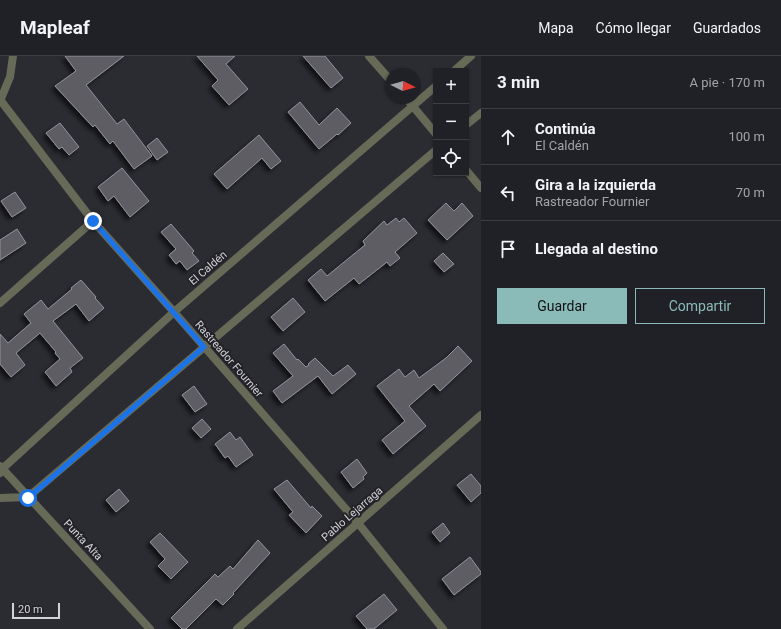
<!DOCTYPE html>
<html lang="es">
<head>
<meta charset="utf-8">
<style>
  body { margin:0; font-family:Roboto,sans-serif; background:#28292e; color:#f1f3f6 }
  .controls { position:absolute; right:12px; top:12px; display:grid; overflow:hidden; border-radius:0px; box-shadow:0 1px 3px #0004 }
  .controls button { width:36px; height:36px; display:grid; place-items:center; padding:0; border:0; border-bottom:1px solid #3d3e43; background:#202126; color:#f1f3f6; font:20px sans-serif }
  .compass { position:absolute; left:385px; top:12px; width:36px; height:36px; border-radius:50%; background:#202126; box-shadow:0 1px 3px #0004; rotate:95deg }
  .scale { position:absolute; left:12px; bottom:10px; width:48px; box-sizing:border-box; padding-left:4px; border:2px solid #d3d3d7; border-top:0; font-size:11px; line-height:14px; white-space:nowrap; color:#d3d3d7; -webkit-text-stroke:3px #222228; paint-order:stroke }
  .stop { position:absolute; width:12px; height:12px; margin:-9px; border:3px solid #1a73e8; border-radius:50%; background:#fff }
  .stop.end { background:#1a73e8; border-color:#fff; box-shadow:0 1px 4px #0008 }
  .list { margin:0; padding:0; list-style:none }
  h2 { display:flex; justify-content:space-between; align-items:center; height:52px; margin:0; padding:0 16px; font-size:17px }
  h2 small { font-size:13px; font-weight:400; color:#a2a3a7 }
  .list li { display:grid; grid-template-columns:26px 1fr auto; gap:12px; align-items:center; box-sizing:border-box; height:56px; padding:0 16px; border-top:1px solid #3d3e43 }
  .list b { display:block; font-size:15px; white-space:nowrap }
  .list p { margin:0; font-size:13px; white-space:nowrap; color:#a2a3a7 }
  .list em { font-size:13px; font-style:normal; color:#a2a3a7 }
  .actions { display:flex; gap:8px; padding:12px 16px }
  .actions a { flex:1; padding:9px 0; border:1px solid #8bbbb9; border-radius:0px; text-align:center; font-size:14px; color:#8bbbb9 }
  .actions .main { background:#8bbbb9; color:#111 }
  .icon { flex:none; width:22px; height:22px; fill:none; stroke:currentColor; stroke-width:2; stroke-linecap:round; stroke-linejoin:round }
  .map { position:relative; flex:none; width:481px; height:573px; overflow:hidden }
  header { display:flex; align-items:center; gap:24px; box-sizing:border-box; height:56px; padding:0 20px; background:#202126; border-bottom:1px solid #3d3e43 }
  header strong { font-size:19px }
  nav { display:flex; gap:22px; margin-inline-start:auto; font-size:14px }
  main { display:flex }
  aside { flex:1; background:#202126 }
  .map>svg:first-child { display:block }
  .building { fill:#5d5d64; stroke:#92929a; filter:url(#shadow) }
  .lines { fill:none; stroke-linecap:round; stroke-linejoin:round }
  .minor { stroke:#686a58; stroke-width:8 }
  .route { stroke:#1a73e8; stroke-width:5 }
  .labels { text-anchor:middle; dominant-baseline:central; stroke-width:4; stroke-linejoin:round; paint-order:stroke }
  .street-label { font-size:11px; fill:#d3d3d7; stroke:#222228 }
</style>
</head>
<body>
<header>
<strong>Mapleaf</strong>
<nav><a>Mapa</a><a>Cómo llegar</a><a>Guardados</a></nav>
</header>
<main>
<div class="map">
<svg width="481" height="573" viewBox="0 0 481 573">
  <defs>
    <filter id="shadow"><feDropShadow dx="-3.5" dy="3.5" stdDeviation="2" flood-color="#0009"/></filter>
  </defs>
  <rect width="100%" height="100%" fill="#2b2c32"/>
  <path class="building" d="M 65,0 L 124,0 L 86,29 L 117,68 L 124,63 L 152,100 L 134,113 L 113,85 L 110,88 L 95,69 L 93,71 L 55,30 L 76,15 Z
    M 197,0 L 235,0 L 226,8 L 248,33 L 229,49 L 212,30 L 218,24 Z
    M 303,0 L 325,0 L 343,22 L 331,32 Z
    M 300,46 L 319,69 L 337,52 L 351,67 L 338,79 L 337,78 L 319,93 L 288,56 Z
    M 60,67 L 79,91 L 69,99 L 62,91 L 59,93 L 46,77 Z
    M 259,79 L 281,105 L 271,113 L 262,102 L 227,133 L 214,118 Z
    M 157,82 L 168,96 L 157,104 L 147,90 Z
    M 122,112 L 149,145 L 130,161 L 114,140 L 108,145 L 98,131 Z
    M 15,136 L 26,152 L 12,161 L 1,145 Z
    M 446,147 L 454,155 L 462,147 L 473,160 L 447,184 L 428,164 Z
    M 396,162 L 399,166 L 404,162 L 417,177 L 395,196 L 400,202 L 390,210 L 387,206 L 359,228 L 354,222 L 325,245 L 308,224 L 321,213 L 327,220 L 365,189 L 363,185 L 384,165 L 387,169 Z
    M 171,168 L 194,195 L 192,197 L 199,205 L 187,214 L 180,205 L 176,208 L 169,199 L 176,193 L 161,176 Z
    M 17,173 L 26,187 L 0,204 L 0,184 Z
    M 443,197 L 454,208 L 444,216 L 434,205 Z
    M 81,224 L 96,241 L 95,242 L 104,252 L 89,265 L 76,248 L 53,265 L 83,302 L 70,312 L 72,316 L 56,330 L 45,316 L 60,303 L 55,297 L 56,296 L 40,277 L 16,297 L 25,309 L 11,321 L 0,308 L 0,278 L 8,287 L 31,267 L 24,258 L 41,244 L 48,253 L 72,233 L 71,232 Z
    M 293,242 L 305,256 L 283,275 L 271,261 Z
    M 284,288 L 297,304 L 298,303 L 306,311 L 309,309 L 308,308 L 315,302 L 333,320 L 348,309 L 356,318 L 332,338 L 318,320 L 282,347 L 273,335 L 293,320 L 273,297 Z
    M 458,290 L 472,305 L 440,335 L 434,328 L 409,350 L 426,370 L 393,398 L 382,384 L 405,365 L 377,330 L 399,313 L 405,321 L 414,314 L 419,322 L 446,302 Z
    M 194,330 L 207,348 L 195,356 L 182,339 Z
    M 202,363 L 211,373 L 201,382 L 192,372 Z
    M 230,376 L 236,384 L 240,381 L 253,399 L 236,411 L 228,400 L 225,402 L 215,388 Z
    M 357,403 L 367,417 L 363,421 L 364,423 L 353,432 L 341,416 Z
    M 471,418 L 481,430 L 481,437 L 471,446 L 457,429 Z
    M 287,424 L 311,452 L 312,450 L 322,460 L 306,477 L 289,459 L 293,456 L 274,433 Z
    M 119,433 L 129,445 L 116,456 L 106,444 Z
    M 443,467 L 450,477 L 440,486 L 432,476 Z
    M 160,477 L 188,506 L 171,523 L 158,510 L 165,503 L 150,486 Z
    M 258,484 L 270,497 L 233,537 L 234,538 L 223,549 L 216,543 L 186,573 L 182,573 L 171,562 L 215,518 L 218,521 L 230,510 L 233,513 Z
    M 470,501 L 481,516 L 481,518 L 454,539 L 442,523 Z
    M 384,538 L 397,554 L 374,573 L 367,573 L 356,560 Z"/>
  <g class="lines">
    <path class="minor" d="M 369,0 L 391,25
      M 454,15 L 471,0
      M 406,42 L 436,78
      M 0,45 L 10,21 L 13,0
      M 1,45 L 93,165 L 174,256 L 358,467 L 443,573
      M 466,69 L 481,57
      M 466,114 L 481,132
      M 0,247 L 93,165
      M 0,410 L 150,573
      M 0,417 L 2,413 L 174,256 L 436,30
      M 0,442 L 28,441 L 436,94
      M 237,573 L 481,359"/>
  </g>
  <g class="lines">
    <path class="route" d="M 28,442 L 204,291 L 93,165"/>
  </g>
  <g class="labels">
    <g class="street-label">
      <text transform="translate(208 212) rotate(-41)">El Caldén</text>
      <text transform="translate(229 303) rotate(49)">Rastreador Fournier</text>
      <text transform="translate(352 458) rotate(-41)">Pablo Lejarraga</text>
      <text transform="translate(83 484) rotate(47)">Punta Alta</text>
    </g>
  </g>
</svg>
<div class="controls">
<button>+</button>
<button>−</button>
<button><svg class="icon" aria-label="locate" viewBox="0 0 24 24"><circle cx="12" cy="12" r="6"/><path d="M12 2v4M12 18v4M2 12h4M18 12h4"/></svg></button>
</div>
<svg class="compass" viewBox="-18 -18 36 36"><path d="M0-13l5 13h-10z" fill="#e53935"/><path d="M0 13l5-13h-10z" fill="#a2a3a7"/></svg>
<div class="scale">20 m</div>
<div class="stop" style="left:28px;top:442px"></div>
<div class="stop end" style="left:93px;top:165px"></div>
</div>
<aside>
<h2>3 min<small>A pie · 170 m</small></h2>
<ul class="list">
<li><svg class="icon" aria-label="ahead" viewBox="0 0 24 24"><path d="M12 20V5M6 11l6-6 6 6"/></svg><div><b>Continúa</b><p>El Caldén</p></div><em>100 m</em></li>
<li><svg class="icon" aria-label="left" viewBox="0 0 24 24"><path d="M17 20v-9H6M10 6l-5 5 5 5"/></svg><div><b>Gira a la izquierda</b><p>Rastreador Fournier</p></div><em>70 m</em></li>
<li><svg class="icon" aria-label="arrive" viewBox="0 0 24 24"><path d="M6 21V4h12l-3 4 3 4H6"/></svg><div><b>Llegada al destino</b></div></li>
</ul>
<div class="actions"><a class="main">Guardar</a><a>Compartir</a></div>
</aside>
</main>
</body>
</html>
